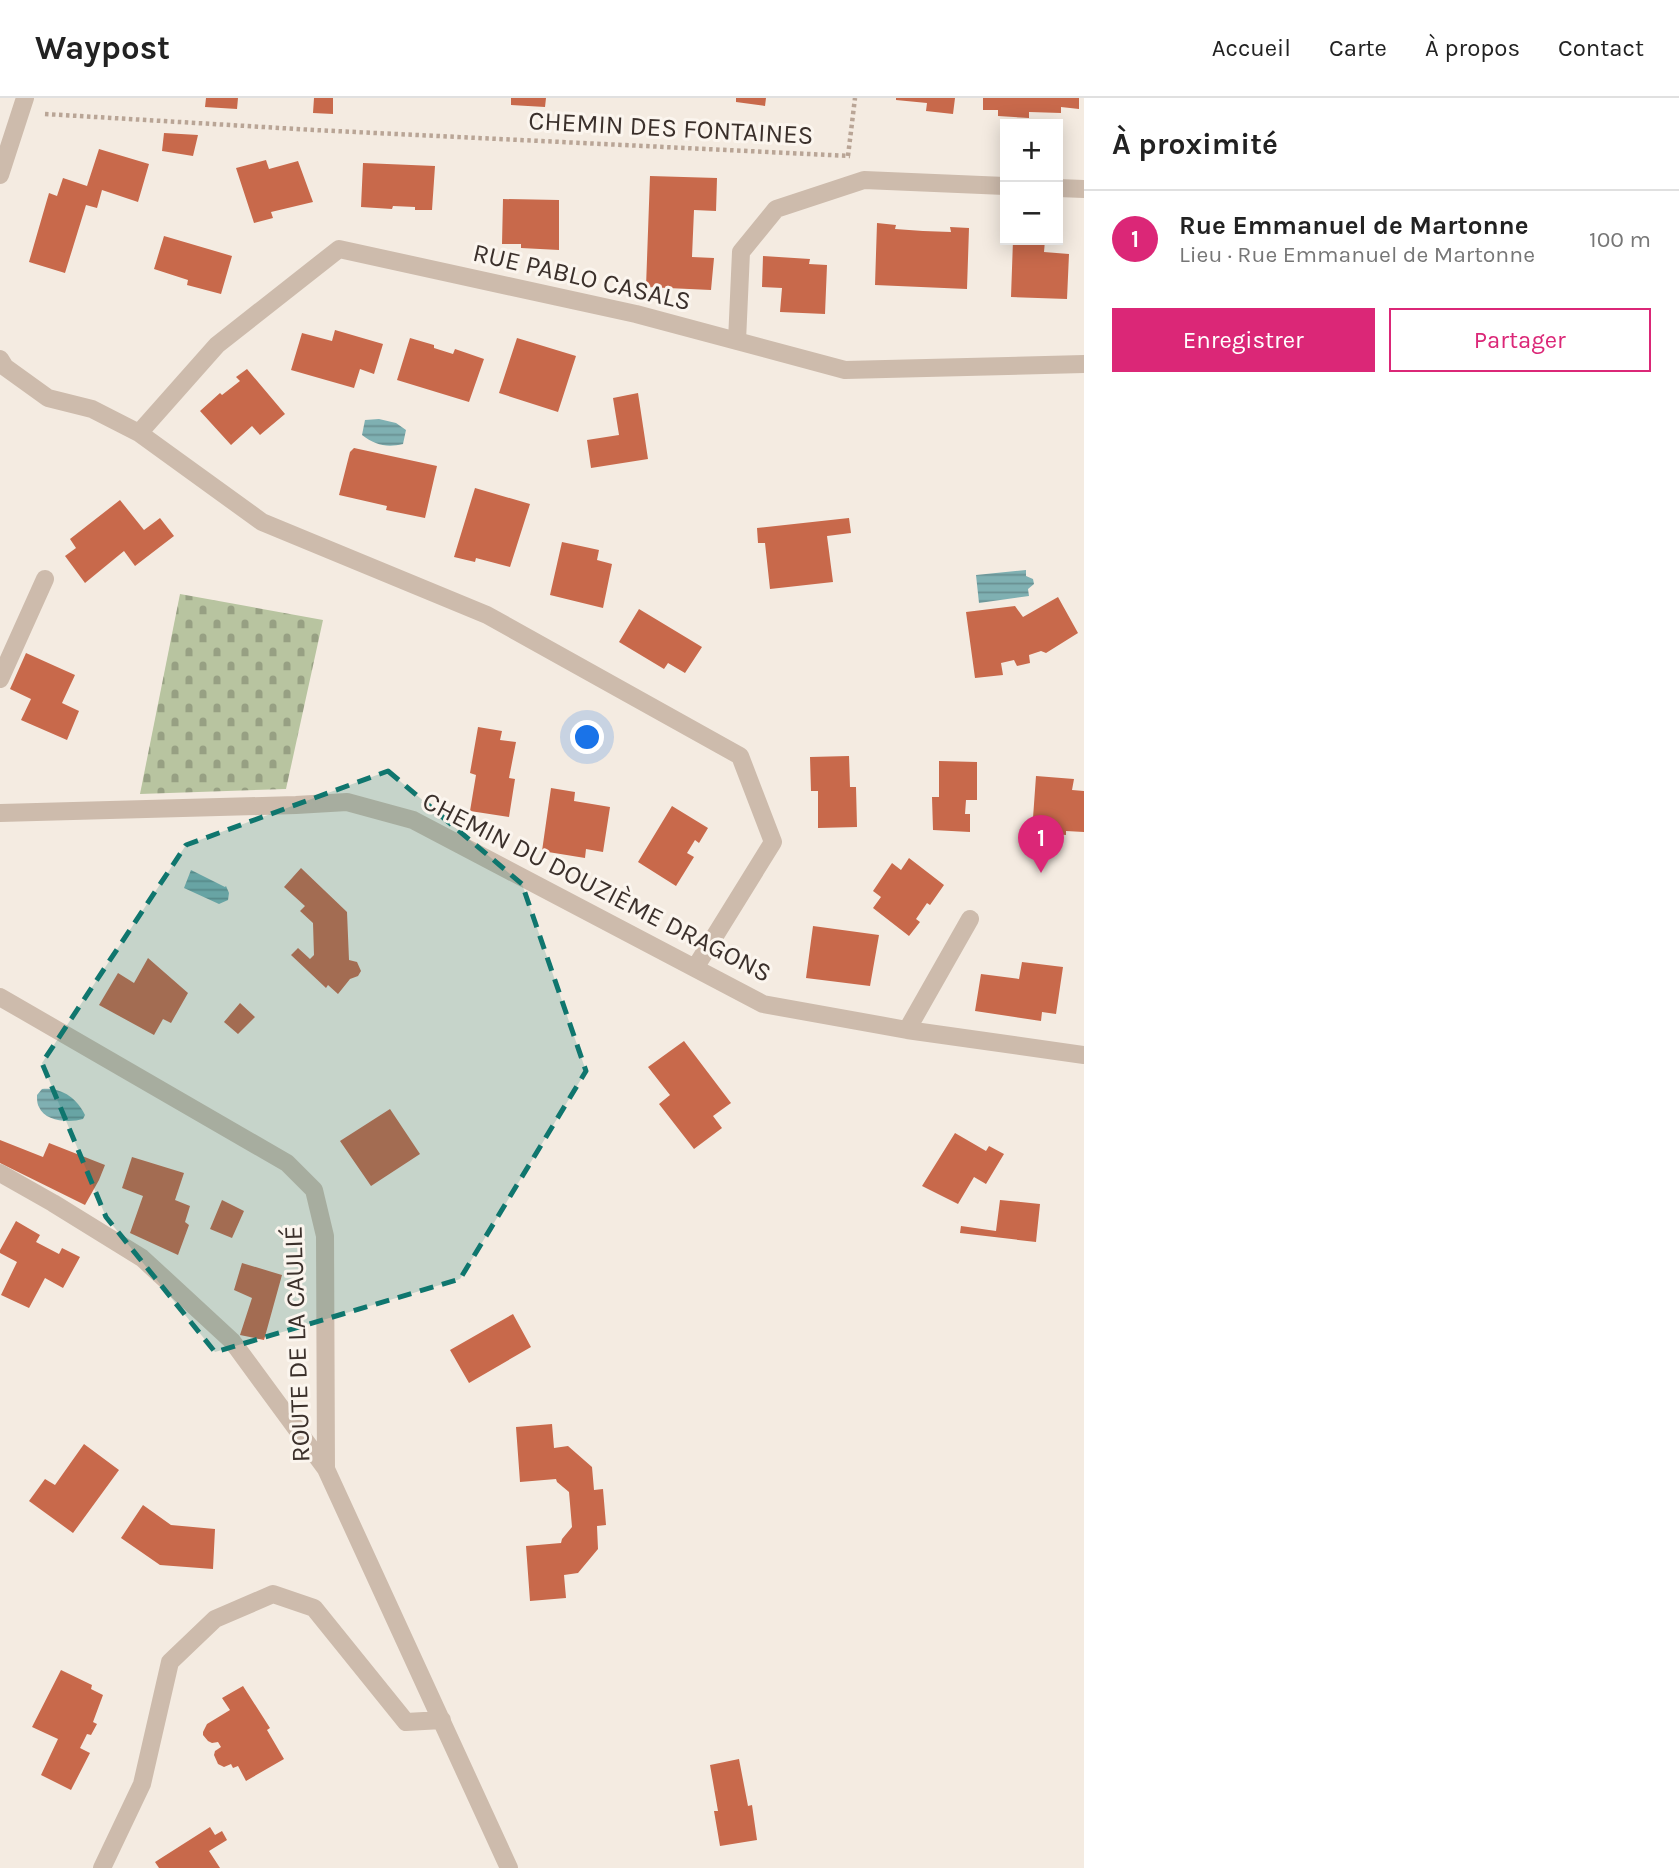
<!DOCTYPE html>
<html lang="fr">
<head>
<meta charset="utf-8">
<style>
  body { margin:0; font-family:Karla,sans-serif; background:#f2f2f2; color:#222 }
  .controls { position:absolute; right:21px; top:21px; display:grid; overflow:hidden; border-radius:0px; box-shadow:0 4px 18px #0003 }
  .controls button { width:63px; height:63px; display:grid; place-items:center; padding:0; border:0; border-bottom:2px solid #e0e0e0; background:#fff; color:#222; font:35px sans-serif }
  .you { position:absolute; left:588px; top:640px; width:24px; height:24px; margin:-18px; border:5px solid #fff; border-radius:50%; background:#1a73e8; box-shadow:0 0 0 10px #1a73e833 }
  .badge { display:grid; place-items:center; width:46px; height:46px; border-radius:50%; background:#db2777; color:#fff; font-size:23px; font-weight:700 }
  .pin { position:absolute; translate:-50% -58px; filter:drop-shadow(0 2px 4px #0008) }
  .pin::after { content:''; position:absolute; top:37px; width:24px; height:21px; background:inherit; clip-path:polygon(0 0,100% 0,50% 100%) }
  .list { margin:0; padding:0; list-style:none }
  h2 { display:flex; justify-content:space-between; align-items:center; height:91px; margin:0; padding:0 28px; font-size:30px }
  h2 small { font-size:23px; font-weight:400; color:#767676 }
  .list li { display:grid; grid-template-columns:46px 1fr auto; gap:21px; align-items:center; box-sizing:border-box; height:98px; padding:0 28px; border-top:2px solid #e0e0e0 }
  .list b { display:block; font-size:26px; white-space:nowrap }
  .list p { margin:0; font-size:23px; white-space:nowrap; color:#767676 }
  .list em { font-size:23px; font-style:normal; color:#767676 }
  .actions { display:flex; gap:14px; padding:21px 28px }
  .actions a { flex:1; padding:16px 0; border:2px solid #db2777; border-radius:0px; text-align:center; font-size:24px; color:#db2777 }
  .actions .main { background:#db2777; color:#fff }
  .map { position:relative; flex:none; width:1084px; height:1770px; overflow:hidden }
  header { display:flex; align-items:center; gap:42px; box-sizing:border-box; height:98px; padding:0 35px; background:#fff; border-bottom:2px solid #e0e0e0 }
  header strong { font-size:33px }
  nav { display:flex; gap:38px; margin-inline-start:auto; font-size:24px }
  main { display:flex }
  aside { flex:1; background:#fff }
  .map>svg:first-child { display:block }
  .cemetery { fill:url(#cemetery-stones) }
  .water { fill:url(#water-rules) }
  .building { fill:#c8694b }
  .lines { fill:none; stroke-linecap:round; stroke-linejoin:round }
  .path { stroke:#b9a596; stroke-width:4.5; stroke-dasharray:3.5 3.5; stroke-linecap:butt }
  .minor { stroke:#cdbbac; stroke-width:18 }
  .marked { fill:#0f766e; fill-opacity:0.2; stroke:#0f766e; stroke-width:5; stroke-dasharray:14 9; stroke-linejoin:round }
  .labels { text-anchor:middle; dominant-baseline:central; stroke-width:6; stroke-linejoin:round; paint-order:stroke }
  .street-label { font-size:26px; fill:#3b302b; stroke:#fbf5ee }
</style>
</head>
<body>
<header>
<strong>Waypost</strong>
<nav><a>Accueil</a><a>Carte</a><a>À propos</a><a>Contact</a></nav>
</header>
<main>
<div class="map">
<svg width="1084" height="1770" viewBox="0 0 1084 1770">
  <defs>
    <pattern id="cemetery-stones" width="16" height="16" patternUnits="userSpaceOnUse" patternTransform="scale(1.75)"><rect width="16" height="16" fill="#b8c4a0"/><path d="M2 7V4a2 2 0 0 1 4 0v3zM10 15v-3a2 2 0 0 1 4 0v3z" fill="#97a083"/></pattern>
    <pattern id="water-rules" width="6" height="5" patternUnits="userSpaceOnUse" patternTransform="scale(1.75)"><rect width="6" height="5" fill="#7fb0b2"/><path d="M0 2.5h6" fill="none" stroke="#699091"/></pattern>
  </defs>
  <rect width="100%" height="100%" fill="#f4ebe1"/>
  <path class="cemetery" d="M 180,496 L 323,522 L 286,691 L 140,696 Z"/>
  <path class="water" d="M 379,321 L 396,325 L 406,332 L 403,346 C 387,350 375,347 362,337 L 365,322 Z
    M 1026,472 L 1026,478 L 1033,481 L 1034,486 L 1028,491 L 1029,498 L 979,505 L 976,477 Z
    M 191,772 L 225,789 L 226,788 L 229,795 L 228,802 L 219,806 L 184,790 Z
    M 42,991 C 61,989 77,1000 85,1017 L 83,1021 C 70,1025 45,1024 39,1009 C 37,1006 37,1000 37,997 Z"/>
  <path class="building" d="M 206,0 L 238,0 L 237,11 L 205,9 Z
    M 314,0 L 333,0 L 333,16 L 313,15 Z
    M 511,0 L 546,0 L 545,9 L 511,7 Z
    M 736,0 L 766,0 L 765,8 L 736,4 Z
    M 896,0 L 955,0 L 953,16 L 926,13 L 927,5 L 896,2 Z
    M 983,0 L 1079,0 L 1079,11 L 1061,9 L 1061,15 L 1029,14 L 1029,20 L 998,18 L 998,12 L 983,12 Z
    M 164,35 L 198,37 L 193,58 L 162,53 Z
    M 99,51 L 149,66 L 138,104 L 102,92 L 97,110 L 86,107 L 65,175 L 29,164 L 49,95 L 57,98 L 63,80 L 87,88 Z
    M 266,62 L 269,71 L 298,63 L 313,104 L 271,114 L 273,120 L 254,125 L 236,70 Z
    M 363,65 L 435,68 L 432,112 L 415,112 L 415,109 L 393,108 L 392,111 L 361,109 Z
    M 650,78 L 717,80 L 716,113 L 694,112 L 692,159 L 714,160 L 711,192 L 646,189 Z
    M 503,101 L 559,102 L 559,152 L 521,150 L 521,146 L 502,146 Z
    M 877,125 L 896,127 L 895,131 L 923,133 L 951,134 L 950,129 L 969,130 L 967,191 L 875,187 Z
    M 164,138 L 232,158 L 221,196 L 187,187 L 188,182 L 154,171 Z
    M 1013,142 L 1045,142 L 1044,154 L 1069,156 L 1067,201 L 1011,199 Z
    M 763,158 L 810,161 L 809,166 L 827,167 L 825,216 L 780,214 L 782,190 L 762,189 Z
    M 335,232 L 383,246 L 374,276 L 360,271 L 354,290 L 291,272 L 302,235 L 332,243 Z
    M 410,240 L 434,247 L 434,250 L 453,256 L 455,251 L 484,261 L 469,304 L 397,282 Z
    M 517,240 L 576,258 L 558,314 L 499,295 Z
    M 247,271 L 285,316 L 260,337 L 252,328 L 231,347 L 200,313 L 220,295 L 222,297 L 240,283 L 236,279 Z
    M 638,295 L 648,361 L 591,370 L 587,342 L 619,337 L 613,300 Z
    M 354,350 L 437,368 L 425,420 L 386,412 L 387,408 L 339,397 L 350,354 Z
    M 475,390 L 530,406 L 510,469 L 476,460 L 475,464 L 454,459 Z
    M 120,402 L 144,432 L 160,420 L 174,438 L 135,468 L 124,453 L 85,485 L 65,458 L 76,450 L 70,441 Z
    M 849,420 L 851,435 L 827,438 L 833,484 L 770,491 L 765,445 L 758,445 L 757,430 Z
    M 562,444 L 599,452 L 597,462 L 612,466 L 603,510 L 550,497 Z
    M 1058,499 L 1078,535 L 1046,555 L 1041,553 L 1029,557 L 1030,565 L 1017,568 L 1014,562 L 1001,565 L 1003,577 L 975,580 L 966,514 L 1015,508 L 1023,519 Z
    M 639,511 L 702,549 L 685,575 L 668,565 L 664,571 L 619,544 Z
    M 26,555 L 75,577 L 62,605 L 79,613 L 67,642 L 21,622 L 31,601 L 10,591 Z
    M 478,629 L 502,633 L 500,642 L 516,644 L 509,680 L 515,681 L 509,719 L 470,713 L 476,677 L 470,675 Z
    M 849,658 L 850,689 L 856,689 L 857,729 L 818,730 L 818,693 L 811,693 L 810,659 Z
    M 939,663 L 977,664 L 977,702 L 966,702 L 965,716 L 970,716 L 970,734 L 933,732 L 932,699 L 939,699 Z
    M 1036,678 L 1074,681 L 1072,692 L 1084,693 L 1084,734 L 1066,733 L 1066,737 L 1032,734 Z
    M 551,690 L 575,694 L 574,703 L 610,709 L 603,754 L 586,751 L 585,760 L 542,753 Z
    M 672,708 L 708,730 L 699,745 L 695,742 L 687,755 L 694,759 L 676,788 L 638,764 Z
    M 909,760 L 944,787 L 930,807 L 927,805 L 916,821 L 920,824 L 909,838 L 873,810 L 881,799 L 873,793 L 892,765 L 901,772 Z
    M 301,770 L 347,814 L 349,862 L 357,864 L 361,873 L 358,878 L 350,881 L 338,896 L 328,887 L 326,890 L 291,857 L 298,850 L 310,861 L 314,857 L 313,825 L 300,813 L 305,808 L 284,789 Z
    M 813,828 L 879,837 L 870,888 L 806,880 Z
    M 148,860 L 188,895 L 171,925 L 163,921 L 154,937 L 99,907 L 118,875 L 134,885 Z
    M 1022,864 L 1063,869 L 1056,916 L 1042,914 L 1041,923 L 975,913 L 981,876 L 1019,881 Z
    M 240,905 L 255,919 L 238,936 L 224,924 Z
    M 684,943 L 731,1005 L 713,1018 L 722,1030 L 694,1051 L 659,1006 L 670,997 L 648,969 Z
    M 390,1011 L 420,1056 L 371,1088 L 340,1043 Z
    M 955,1035 L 986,1053 L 989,1048 L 1004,1056 L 986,1086 L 974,1079 L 958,1106 L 922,1088 Z
    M 0,1042 L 43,1059 L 49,1045 L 105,1067 L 99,1082 L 85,1107 L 0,1065 Z
    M 132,1059 L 184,1075 L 175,1102 L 190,1108 L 185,1124 L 189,1127 L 178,1157 L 130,1135 L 143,1098 L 122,1090 Z
    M 222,1102 L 244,1113 L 232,1140 L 210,1131 Z
    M 1000,1102 L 1040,1106 L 1036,1144 L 960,1135 L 961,1128 L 996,1133 Z
    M 16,1123 L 40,1137 L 36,1144 L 59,1156 L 62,1150 L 80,1159 L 63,1190 L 45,1180 L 29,1210 L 1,1197 L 17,1164 L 0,1155 L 0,1152 Z
    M 242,1165 L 282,1177 L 264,1242 L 240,1237 L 252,1200 L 234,1192 Z
    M 513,1216 L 531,1249 L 469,1285 L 450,1252 Z
    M 552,1326 L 554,1350 L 568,1348 L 592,1369 L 594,1392 L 603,1391 L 606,1427 L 597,1428 L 598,1451 L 578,1475 L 564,1477 L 566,1500 L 530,1503 L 526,1448 L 561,1445 L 562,1441 L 572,1429 L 569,1394 L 557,1384 L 556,1381 L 520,1384 L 516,1329 Z
    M 84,1346 L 119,1372 L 73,1435 L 29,1403 L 45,1381 L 55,1387 Z
    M 143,1407 L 171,1427 L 215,1431 L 213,1471 L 160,1467 L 121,1440 Z
    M 61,1572 L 92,1587 L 91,1591 L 103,1597 L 93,1624 L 97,1626 L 91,1637 L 87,1636 L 80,1650 L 90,1655 L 71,1692 L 41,1677 L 58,1641 L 32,1629 Z
    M 243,1588 L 270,1630 L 267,1632 L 284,1661 L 246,1683 L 238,1668 L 233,1670 L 231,1666 L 224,1669 L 218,1666 L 214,1657 L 215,1653 L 221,1649 L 218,1644 L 212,1645 L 208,1643 L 203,1637 L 203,1634 L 207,1626 L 230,1612 L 222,1600 Z
    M 739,1661 L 748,1708 L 752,1707 L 757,1742 L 720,1748 L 714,1713 L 718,1713 L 710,1667 Z
    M 210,1729 L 215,1737 L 222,1733 L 227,1742 L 209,1753 L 220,1770 L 159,1770 L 155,1764 Z"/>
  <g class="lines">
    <path class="path" d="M 45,16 L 314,32 L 850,58
      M 848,58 L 855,0"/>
    <path class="minor" d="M 0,77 L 25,0
      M 1058,90 L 1084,91
      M 737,243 L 741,154 L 776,111 L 864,82 L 1005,88
      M 0,261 L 5,269 L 48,300 L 92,311 L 139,335 L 262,424 L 487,517 L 740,658 L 773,744 L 695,870
      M 139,335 L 217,247 L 339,151 L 636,216 L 845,272 L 1084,266
      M 0,581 L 45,481
      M 0,715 L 296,707 L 347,704 L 413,722 L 763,906 L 907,932 L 1084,957
      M 0,899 L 287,1065 L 314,1092 L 325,1138 L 326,1371 L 509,1770
      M 907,932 L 970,821
      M 0,1075 L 53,1105 L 142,1160 L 232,1243 L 326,1371
      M 102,1770 L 142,1686 L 170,1564 L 215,1521 L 273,1496 L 314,1510 L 406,1624 L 442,1622"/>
  </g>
  <path class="marked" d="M 388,673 L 522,786 L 586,973 L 460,1181 L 215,1254 L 106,1119 L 42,965 L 186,747 Z"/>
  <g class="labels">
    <g class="street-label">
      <text transform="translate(671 30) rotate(3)">CHEMIN DES FONTAINES</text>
      <text transform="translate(582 179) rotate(13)">RUE PABLO CASALS</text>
      <text transform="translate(597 789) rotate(27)">CHEMIN DU DOUZIÈME DRAGONS</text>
      <text transform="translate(297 1246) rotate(-92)">ROUTE DE LA CAULIÉ</text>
    </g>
  </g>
</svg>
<div class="controls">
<button>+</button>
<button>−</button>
</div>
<div class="you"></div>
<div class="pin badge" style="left:1041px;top:775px">1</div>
</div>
<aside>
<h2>À proximité<small></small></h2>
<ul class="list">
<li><span class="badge">1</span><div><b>Rue Emmanuel de Martonne</b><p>Lieu · Rue Emmanuel de Martonne</p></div><em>100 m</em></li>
</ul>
<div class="actions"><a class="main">Enregistrer</a><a>Partager</a></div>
</aside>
</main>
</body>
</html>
